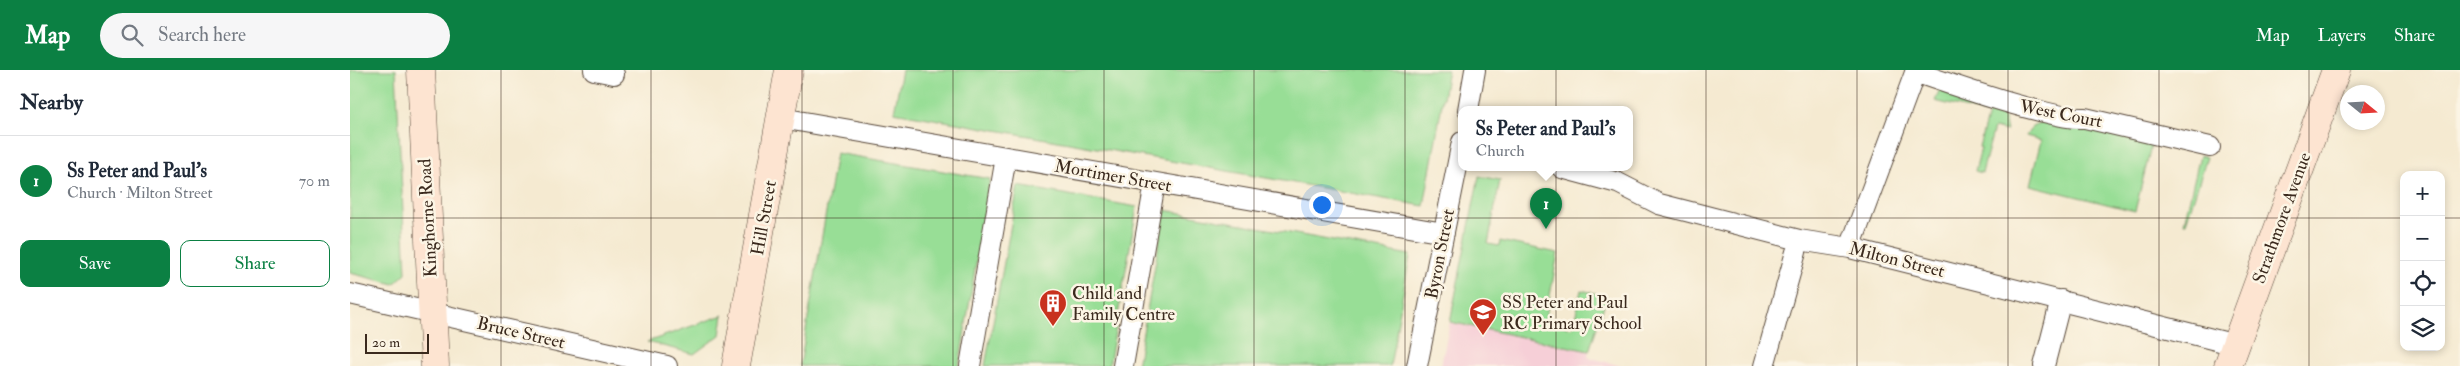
<!DOCTYPE html>
<html lang="en">
<head>
<meta charset="utf-8">
<style>
  body { margin:0; font-family:"IM FELL Double Pica",serif; background:#f6f6f7; color:#1f2937 }
  .controls { position:absolute; right:15px; bottom:15px; display:grid; overflow:hidden; border-radius:10px; box-shadow:0 2px 8px #0003 }
  .controls button { width:45px; height:45px; display:grid; place-items:center; padding:0; border:0; border-bottom:1px solid #e0e1e3; background:#fff; color:#1f2937; font:25px sans-serif }
  .compass { position:absolute; left:1990px; top:15px; width:45px; height:45px; border-radius:50%; background:#fff; box-shadow:0 2px 8px #0003; rotate:108deg }
  .scale { position:absolute; left:15px; bottom:12px; width:64px; box-sizing:border-box; padding-left:5px; border:2px solid #3b2a1e; border-top:0; font-size:14px; line-height:18px; white-space:nowrap; color:#3b2a1e; -webkit-text-stroke:4px #fcf5e5; paint-order:stroke }
  .you { position:absolute; left:971px; top:134px; width:18px; height:18px; margin:-12px; border:4px solid #fff; border-radius:50%; background:#1a73e8; box-shadow:0 0 0 8px #1a73e833 }
  .badge { display:grid; place-items:center; width:32px; height:32px; border-radius:50%; background:#0b8043; color:#fff; font-size:16px; font-weight:700 }
  .pin { position:absolute; translate:-50% -41px; filter:drop-shadow(0 1px 2px #0008) }
  .pin::after { content:''; position:absolute; top:26px; width:18px; height:15px; background:inherit; clip-path:polygon(0 0,100% 0,50% 100%) }
  .popup { position:absolute; left:1108px; top:36px; width:175px; height:65px; box-sizing:border-box; display:grid; place-content:center; border-radius:10px; background:#fff; filter:drop-shadow(0 1px 4px #0005); font-size:16px; white-space:nowrap; color:#747a83 }
  .popup b { font-size:19px; color:#1f2937 }
  .popup::after { content:''; position:absolute; left:50%; top:100%; margin-left:-10px; border:10px solid transparent; border-top-color:#fff }
  .list { margin:0; padding:0; list-style:none }
  h2 { display:flex; justify-content:space-between; align-items:center; height:65px; margin:0; padding:0 20px; font-size:21px }
  h2 small { font-size:16px; font-weight:400; color:#747a83 }
  .list li { display:grid; grid-template-columns:32px 1fr auto; gap:15px; align-items:center; box-sizing:border-box; height:90px; padding:0 20px; border-top:1px solid #e0e1e3 }
  .list b { display:block; font-size:19px; white-space:nowrap }
  .list p { margin:0; font-size:16px; white-space:nowrap; color:#747a83 }
  .list em { font-size:16px; font-style:normal; color:#747a83 }
  .actions { display:flex; gap:10px; padding:15px 20px }
  .actions a { flex:1; padding:11px 0; border:1px solid #0b8043; border-radius:10px; text-align:center; font-size:18px; color:#0b8043 }
  .actions .main { background:#0b8043; color:#fff }
  .icon { flex:none; width:28px; height:28px; fill:none; stroke:currentColor; stroke-width:2; stroke-linecap:round; stroke-linejoin:round }
  .map { position:relative; flex:none; width:2110px; height:296px; overflow:hidden }
  header { display:flex; align-items:center; gap:30px; box-sizing:border-box; height:70px; padding:0 25px; background:#0b8043; color:#fff }
  header strong { font-size:24px }
  nav { display:flex; gap:28px; margin-inline-start:auto; font-size:18px }
  .search { width:350px; height:45px; background:#f6f6f7; display:flex; align-items:center; gap:12px; box-sizing:border-box; padding:0 18px; border-radius:28px; color:#747a83; font-size:19px }
  main { display:flex }
  aside { flex:1; background:#fff }
  .map>svg:first-child { display:block }
  .built { fill:#f6cfd7 }
  .green { fill:#98de96; stroke:#6a845a }
  .lines { fill:none; stroke-linecap:round; stroke-linejoin:round }
  .street-casing { stroke:#574739; stroke-width:22 }
  .secondary-casing { stroke:#574739; stroke-width:29 }
  .street { stroke:#fff; stroke-width:20 }
  .secondary { stroke:#fde4d1; stroke-width:28 }
  .grid { fill:none; stroke:#3b2a1e; stroke-width:1; stroke-opacity:0.55 }
  .labels { text-anchor:middle; dominant-baseline:central; stroke-width:5; stroke-linejoin:round; paint-order:stroke }
  .street-label { font-size:18px; fill:#3b2a1e; stroke:#fcf5e5 }
  .poi-label { font-size:18px; fill:#3b2a1e; stroke:#fcf5e5; text-anchor:start }
</style>
</head>
<body>
<header>
<strong>Map</strong>
<div class="search"><svg class="icon" aria-label="search" viewBox="0 0 24 24"><circle cx="10" cy="10" r="6"/><path d="M15 15l6 6"/></svg>Search here</div>
<nav><a>Map</a><a>Layers</a><a>Share</a></nav>
</header>
<main>
<aside>
<h2>Nearby<small></small></h2>
<ul class="list">
<li><span class="badge">1</span><div><b>Ss Peter and Paul's</b><p>Church · Milton Street</p></div><em>70 m</em></li>
</ul>
<div class="actions"><a class="main">Save</a><a>Share</a></div>
</aside>
<div class="map">
<svg width="2110" height="296" viewBox="0 0 2110 296">
  <rect width="100%" height="100%" fill="#fcf5e5"/>
  <filter id="ink" filterUnits="userSpaceOnUse"><feTurbulence type="fractalNoise" baseFrequency=".02" numOctaves="2"/><feDisplacementMap in="SourceGraphic" scale="10" xChannelSelector="R" yChannelSelector="G"/><feConvolveMatrix kernelMatrix="1 2 1 2 8 2 1 2 1" color-interpolation-filters="sRGB"/></filter>
  <filter id="wash" filterUnits="userSpaceOnUse"><feTurbulence type="fractalNoise" baseFrequency=".0096" numOctaves="4" result="noise"/><feDisplacementMap in="SourceGraphic" scale="20" xChannelSelector="R" yChannelSelector="G"/><feGaussianBlur stdDeviation="1.12" result="paint"/><feColorMatrix in="noise" values="0 0 0 0 0 0 0 0 0 0 0 0 0 0 0 0 0 1.4 0 .05"/><feComposite in="paint" operator="in"/></filter>
  <g filter="url(#wash)">
    <rect width="100%" height="100%" fill="#f5ead1"/>
    <path class="built" d="M 1100,252 L 1239,281 L 1238,287 L 1271,296 L 1091,296 Z"/>
    <path class="green" d="M 0,0 L 46,0 L 56,203 L 44,214 L 0,203 Z
      M 552,0 L 1098,0 L 1074,136 L 544,42 Z
      M 1590,20 L 1646,40 L 1654,48 L 1657,61 L 1644,58 L 1632,103 L 1625,101 L 1631,78 L 1629,77 L 1638,44 L 1585,31 Z
      M 1693,52 L 1726,59 L 1732,56 L 1802,73 L 1785,141 L 1680,115 L 1691,70 L 1676,66 L 1682,57 Z
      M 486,83 L 640,109 L 609,296 L 450,296 Z
      M 1850,85 L 1857,87 L 1836,153 L 1834,153 Z
      M 1129,106 L 1150,110 L 1138,174 L 1149,176 L 1150,171 L 1208,183 L 1195,252 L 1223,258 L 1231,220 L 1257,226 L 1239,281 L 1100,252 Z
      M 668,116 L 787,137 L 759,296 L 635,296 Z
      M 815,140 L 1060,185 L 1040,296 L 787,296 Z
      M 373,245 L 370,265 L 344,284 L 297,272 Z"/>
  </g>
  <g filter="url(#ink)">
    <g class="lines">
      <g class="street-casing">
        <path id="street" d="M 244,0 L 264,4
          M 1565,2 C 1605,16 1645,30 1686,40 C 1703,44 1718,49 1735,48 L 1860,77
          M 1118,40 L 1125,0
          M 431,48 L 1094,163
          M 1212,98 L 1268,113 L 1309,134 L 1449,170 L 1500,178 L 1886,275
          M 1500,178 L 1566,0
          M 0,224 L 317,296
          M 620,296 L 656,87
          M 773,296 L 805,113
          M 1067,296 L 1112,72
          M 1414,296 L 1446,182
          M 1694,296 L 1711,230"/>
      </g>
      <g class="secondary-casing">
        <path id="secondary" d="M 71,0 L 85,296
          M 386,296 L 439,0
          M 1878,296 L 1986,0"/>
      </g>
      <use href="#street" class="street"/>
      <use href="#secondary" class="secondary"/>
    </g>
  </g>
  <path class="grid" d="M 151,0 L 151,296M 301,0 L 301,296M 452,0 L 452,296M 603,0 L 603,296M 754,0 L 754,296M 904,0 L 904,296M 1055,0 L 1055,296M 1206,0 L 1206,296M 1356,0 L 1356,296M 1507,0 L 1507,296M 1658,0 L 1658,296M 1809,0 L 1809,296M 1959,0 L 1959,296M 0,148 L 2054,148M 2091,148 L 2110,148"/>
  <defs>
    <g id="building-pin" transform="scale(1.4375)"><path d="M0 17L-7.5 6A9.5 9.5 0 1 1 7.5 6Z" fill="#c8321e" stroke="#fcf5e5"/><path d="M-4-6H4V6H1V3H-1V6H-4ZM-2.5-4.3h1.7v1.8h-1.7ZM.8-4.3h1.7v1.8H.8ZM-2.5-1h1.7V.8h-1.7ZM.8-1h1.7V.8H.8Z" fill="#fff"/></g>
    <g id="school-pin" transform="scale(1.4375)"><path d="M0 17L-7.5 6A9.5 9.5 0 1 1 7.5 6Z" fill="#c8321e" stroke="#fcf5e5"/><path d="M0-5L7-2L0 1L-7-2ZM-4 1L0 2.5L4 1V4Q0 6-4 4Z" fill="#fff"/></g>
  </defs>
  <g fill-rule="evenodd">
    <use href="#building-pin" x="703" y="233"/>
    <use href="#school-pin" x="1133" y="242"/>
  </g>
  <g class="labels">
    <g class="street-label">
      <text transform="translate(1711 44) rotate(11)">West Court</text>
      <text transform="translate(763 106) rotate(10)">Mortimer Street</text>
      <text transform="translate(78 148) rotate(-93)">Kinghorne Road</text>
      <text transform="translate(414 148) rotate(-80)">Hill Street</text>
      <text transform="translate(1932 148) rotate(-70)">Strathmore Avenue</text>
      <text transform="translate(1090 184) rotate(-79)">Byron Street</text>
      <text transform="translate(1547 190) rotate(14)">Milton Street</text>
      <text transform="translate(171 263) rotate(13)">Bruce Street</text>
    </g>
    <g class="poi-label">
      <text x="722" y="223">Child and<tspan x="722" dy="21">Family Centre</tspan></text>
      <text x="1152" y="232">SS Peter and Paul<tspan x="1152" dy="21">RC Primary School</tspan></text>
    </g>
  </g>
</svg>
<div class="controls">
<button>+</button>
<button>−</button>
<button><svg class="icon" aria-label="locate" viewBox="0 0 24 24"><circle cx="12" cy="12" r="6"/><path d="M12 2v4M12 18v4M2 12h4M18 12h4"/></svg></button>
<button><svg class="icon" aria-label="layers" viewBox="0 0 24 24"><path d="M12 4l9 5-9 5-9-5zM3 14l9 5 9-5"/></svg></button>
</div>
<svg class="compass" viewBox="-18 -18 36 36"><path d="M0-13l5 13h-10z" fill="#e53935"/><path d="M0 13l5-13h-10z" fill="#747a83"/></svg>
<div class="scale">20 m</div>
<div class="you"></div>
<div class="pin badge" style="left:1196px;top:159px">1</div>
<div class="popup"><b>Ss Peter and Paul's</b>Church</div>
</div>
</main>
</body>
</html>
